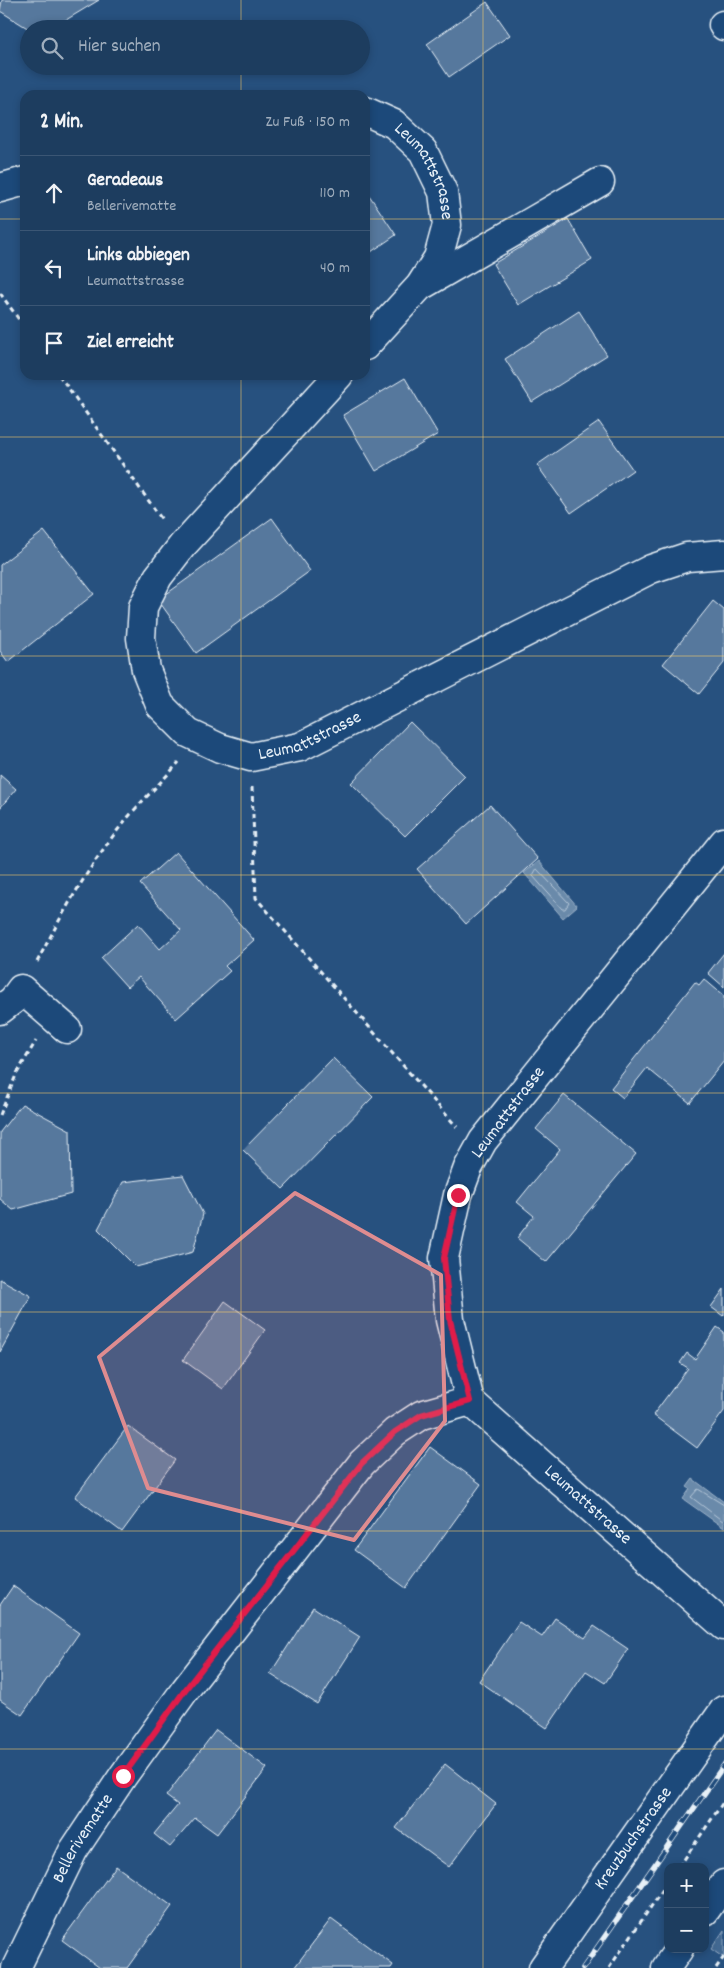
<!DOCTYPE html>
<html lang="de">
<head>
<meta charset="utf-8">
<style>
  body { margin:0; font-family:Dekko,sans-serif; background:#2a4868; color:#f1f3f6 }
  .controls { position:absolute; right:15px; bottom:15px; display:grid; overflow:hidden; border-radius:10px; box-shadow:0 2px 8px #0003 }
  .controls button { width:45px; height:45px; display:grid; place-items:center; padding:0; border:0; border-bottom:1px solid #3b5674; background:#1d3d5f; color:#f1f3f6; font:25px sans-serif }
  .stop { position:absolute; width:15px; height:15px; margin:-11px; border:4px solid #e11d48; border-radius:50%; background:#fff }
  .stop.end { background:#e11d48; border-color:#fff; box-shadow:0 1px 5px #0008 }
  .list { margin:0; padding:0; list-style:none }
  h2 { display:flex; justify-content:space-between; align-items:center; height:65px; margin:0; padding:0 20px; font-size:21px }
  h2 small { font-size:16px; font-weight:400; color:#a0aebd }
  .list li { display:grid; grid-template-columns:32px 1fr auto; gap:15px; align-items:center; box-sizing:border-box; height:75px; padding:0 20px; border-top:1px solid #3b5674 }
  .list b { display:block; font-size:19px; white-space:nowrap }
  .list p { margin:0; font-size:16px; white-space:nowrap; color:#a0aebd }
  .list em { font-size:16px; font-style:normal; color:#a0aebd }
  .icon { flex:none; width:28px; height:28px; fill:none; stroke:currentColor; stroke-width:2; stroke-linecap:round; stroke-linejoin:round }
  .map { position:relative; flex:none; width:724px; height:1968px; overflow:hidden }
  .search { position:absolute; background:#1d3d5f; box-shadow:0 2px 8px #0003; left:20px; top:20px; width:350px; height:55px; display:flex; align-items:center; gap:12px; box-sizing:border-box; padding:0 18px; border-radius:28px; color:#a0aebd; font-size:19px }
  .panel { position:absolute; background:#1d3d5f; box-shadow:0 2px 8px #0003; left:20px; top:90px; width:350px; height:290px; border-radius:15px }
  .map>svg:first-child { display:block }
  .green { fill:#436891; stroke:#96acc4 }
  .water { fill:#6b8aaa; stroke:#9db3c9 }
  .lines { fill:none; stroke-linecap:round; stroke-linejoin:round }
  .shore { stroke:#b6c8d9; stroke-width:1 }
  .building { fill:#57789d; stroke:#e8f1f8 }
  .minor-casing { stroke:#e8f1f8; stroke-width:31 }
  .major-casing { stroke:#e8f1f8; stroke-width:31 }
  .path { stroke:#e8f1f8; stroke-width:3; stroke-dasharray:5 4; stroke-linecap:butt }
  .minor { stroke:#1f4a7a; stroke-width:28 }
  .major { stroke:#1f4a7a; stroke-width:28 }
  .rail-casing { stroke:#e8f1f8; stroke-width:5.5 }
  .rail { stroke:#1f4a7a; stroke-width:4; stroke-dasharray:11; stroke-linecap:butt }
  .route { stroke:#e11d48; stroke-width:6 }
  .marked { fill:#df8c90; fill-opacity:0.2; stroke:#df8c90; stroke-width:4; stroke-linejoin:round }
  .grid { fill:none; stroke:#ffd166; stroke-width:1; stroke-opacity:0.55 }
  .labels { text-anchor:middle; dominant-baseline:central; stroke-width:4.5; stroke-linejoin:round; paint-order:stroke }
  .street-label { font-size:18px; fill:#e8f1f8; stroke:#1f4a7a }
</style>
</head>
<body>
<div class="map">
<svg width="724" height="1968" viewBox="0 0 724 1968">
  <rect width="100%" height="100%" fill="#27517f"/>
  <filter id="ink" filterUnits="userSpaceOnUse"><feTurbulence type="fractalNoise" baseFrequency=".02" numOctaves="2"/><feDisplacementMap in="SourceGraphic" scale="10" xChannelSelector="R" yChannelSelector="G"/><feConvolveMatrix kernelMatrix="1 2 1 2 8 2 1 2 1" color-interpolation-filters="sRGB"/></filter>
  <g filter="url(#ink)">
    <path class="green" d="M 724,1930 L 724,1958 L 711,1949 Z"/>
    <path class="water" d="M 539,861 L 577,906 L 563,918 L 524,873 Z
      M 693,1479 L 724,1502 L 724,1528 L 683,1499 L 690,1489 L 687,1487 Z"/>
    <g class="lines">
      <path class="shore" d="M 537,869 L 569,903 L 565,909 L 562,909 L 533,876 Z
        M 724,1505 L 698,1489 L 691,1497 L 724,1522"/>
    </g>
    <path class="building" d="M 2,0 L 99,0 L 51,29 L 29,29 L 0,11 Z
      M 487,2 L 510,35 L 449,77 L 427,44 Z
      M 365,189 L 396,235 L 365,256 Z
      M 568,219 L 592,260 L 518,305 L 493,264 Z
      M 579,311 L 607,355 L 532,402 L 505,359 Z
      M 405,378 L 438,434 L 376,471 L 343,415 Z
      M 599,422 L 633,470 L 571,513 L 537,465 Z
      M 272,518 L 310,571 L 196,653 L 158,600 Z
      M 44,531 L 94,594 L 8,662 L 0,651 L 0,565 Z
      M 713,601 L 724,610 L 724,663 L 699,694 L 663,664 Z
      M 410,722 L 465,776 L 405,836 L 351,783 Z
      M 0,775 L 16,789 L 0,808 Z
      M 490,805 L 538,859 L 466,924 L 417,869 Z
      M 176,852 L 254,940 L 225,966 L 230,971 L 176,1019 L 139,977 L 127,987 L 101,958 L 138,924 L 160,949 L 181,930 L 140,884 Z
      M 724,953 L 724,987 L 708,973 Z
      M 704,979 L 724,996 L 724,1061 L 690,1103 L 647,1068 L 623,1098 L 611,1088 L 695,982 L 699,985 Z
      M 333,1058 L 373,1097 L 283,1189 L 243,1150 Z
      M 564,1095 L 636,1154 L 546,1262 L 517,1238 L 534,1216 L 517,1202 L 560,1149 L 536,1129 Z
      M 22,1104 L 70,1130 L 71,1194 L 13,1210 L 0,1199 L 0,1132 Z
      M 183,1175 L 203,1214 L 193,1252 L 136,1267 L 98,1229 L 123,1182 Z
      M 0,1279 L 31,1296 L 0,1352 Z
      M 724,1289 L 724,1315 L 723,1316 L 711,1307 Z
      M 225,1301 L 265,1330 L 223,1389 L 183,1360 Z
      M 717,1327 L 724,1332 L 724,1411 L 697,1448 L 653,1415 L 688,1368 L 680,1363 L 687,1353 L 695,1359 Z
      M 128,1426 L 175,1460 L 122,1532 L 75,1497 Z
      M 430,1447 L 481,1484 L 406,1588 L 354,1550 Z
      M 13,1586 L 79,1633 L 22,1715 L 0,1700 L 0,1605 Z
      M 313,1607 L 360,1637 L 317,1704 L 270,1674 Z
      M 555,1618 L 585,1638 L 594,1626 L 628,1649 L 605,1683 L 586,1671 L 547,1728 L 479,1681 L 519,1622 L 542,1637 Z
      M 216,1730 L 267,1768 L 217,1834 L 195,1818 L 170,1847 L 154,1834 L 178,1805 L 166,1796 Z
      M 445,1764 L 496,1804 L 449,1867 L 396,1828 Z
      M 116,1866 L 172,1906 L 127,1968 L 100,1968 L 62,1940 Z
      M 331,1919 L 393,1965 L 391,1968 L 294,1968 Z"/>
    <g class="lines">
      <g class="minor-casing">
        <g id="minor">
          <path d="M 723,25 L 724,26"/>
          <path id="s1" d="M 365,111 L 394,124 L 423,151 L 443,192 L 447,225 L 438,258 L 420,286 L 365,346"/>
          <path d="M 0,188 L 25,181"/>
          <path d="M 424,284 L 600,182"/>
          <path id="s2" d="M 339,375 L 182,546 L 158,577 L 143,607 L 141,638 L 146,670 L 160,705 L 188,733 L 220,748 L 251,757 L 300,747 L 651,569 L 687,557 L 724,554"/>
          <path id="s3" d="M 724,842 L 483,1141 L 468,1168 L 458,1195 L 444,1258 L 450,1320 L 470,1401 L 724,1626"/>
          <path d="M 0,1010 L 13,1000 L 21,989 L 67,1029"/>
          <path id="s4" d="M 16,1968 L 73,1851 L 123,1776 L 185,1690 L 362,1463 L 395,1432 L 421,1415 L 470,1401"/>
          <path id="s5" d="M 543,1968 L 724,1710"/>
        </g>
      </g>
      <g class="major-casing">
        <path id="major" d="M 705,1911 L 724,1884
          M 666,1968 L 679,1949"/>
      </g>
      <path class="path" d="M 0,293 L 25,328
        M 59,375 L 163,521
        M 252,787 L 256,898 L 457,1127
        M 37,962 C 62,914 89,865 124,822 C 141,801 161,783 179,762
        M 0,1115 L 16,1075 L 36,1041
        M 679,1867 L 724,1801
        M 609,1968 L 668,1882
        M 716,1968 L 724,1957"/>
      <use href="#minor" class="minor"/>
      <use href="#major" class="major"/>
      <g class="rail-casing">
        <path id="rail" d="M 583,1968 L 724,1765"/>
      </g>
      <use href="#rail" class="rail"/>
    </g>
  </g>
  <g class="lines" filter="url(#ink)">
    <path class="route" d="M 123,1776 L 185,1690 L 362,1463 L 395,1432 L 421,1415 L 470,1401 L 450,1320 L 444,1258 L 458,1195"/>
  </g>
  <path class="marked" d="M 295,1193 L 441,1275 L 445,1421 L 354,1540 L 148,1488 L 99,1357 Z"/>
  <path class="grid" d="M 241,0 L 241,29M 483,0 L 483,1968M 241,66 L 241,95M 0,219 L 25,219M 365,219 L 724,219M 241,375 L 241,1968M 0,437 L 724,437M 0,656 L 724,656M 0,875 L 724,875M 0,1093 L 724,1093M 0,1312 L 724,1312M 0,1531 L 724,1531M 0,1749 L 724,1749"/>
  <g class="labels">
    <g class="street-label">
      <text stroke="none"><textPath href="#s1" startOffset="90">Leumattstrasse</textPath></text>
      <text stroke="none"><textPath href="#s2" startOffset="576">Leumattstrasse</textPath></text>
      <text transform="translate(509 1113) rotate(-53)">Leumattstrasse</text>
      <text stroke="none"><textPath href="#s3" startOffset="811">Leumattstrasse</textPath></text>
      <text stroke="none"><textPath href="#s4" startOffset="146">Bellerivematte</textPath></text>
      <text stroke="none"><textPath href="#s5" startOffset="158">Kreuzbuchstrasse</textPath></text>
    </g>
  </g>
</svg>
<div class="controls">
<button>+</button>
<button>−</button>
</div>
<div class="stop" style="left:123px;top:1776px"></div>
<div class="stop end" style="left:458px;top:1195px"></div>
<div class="search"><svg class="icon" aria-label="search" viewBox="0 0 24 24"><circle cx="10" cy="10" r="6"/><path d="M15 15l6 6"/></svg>Hier suchen</div>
<section class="panel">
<h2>2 Min.<small>Zu Fuß · 150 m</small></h2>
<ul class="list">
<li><svg class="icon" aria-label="ahead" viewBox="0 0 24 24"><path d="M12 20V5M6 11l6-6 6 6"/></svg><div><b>Geradeaus</b><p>Bellerivematte</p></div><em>110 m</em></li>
<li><svg class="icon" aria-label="left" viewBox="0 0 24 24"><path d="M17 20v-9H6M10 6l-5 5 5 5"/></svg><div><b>Links abbiegen</b><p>Leumattstrasse</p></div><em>40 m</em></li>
<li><svg class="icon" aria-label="arrive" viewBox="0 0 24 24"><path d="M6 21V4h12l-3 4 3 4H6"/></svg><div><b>Ziel erreicht</b></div></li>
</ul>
</section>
</div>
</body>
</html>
